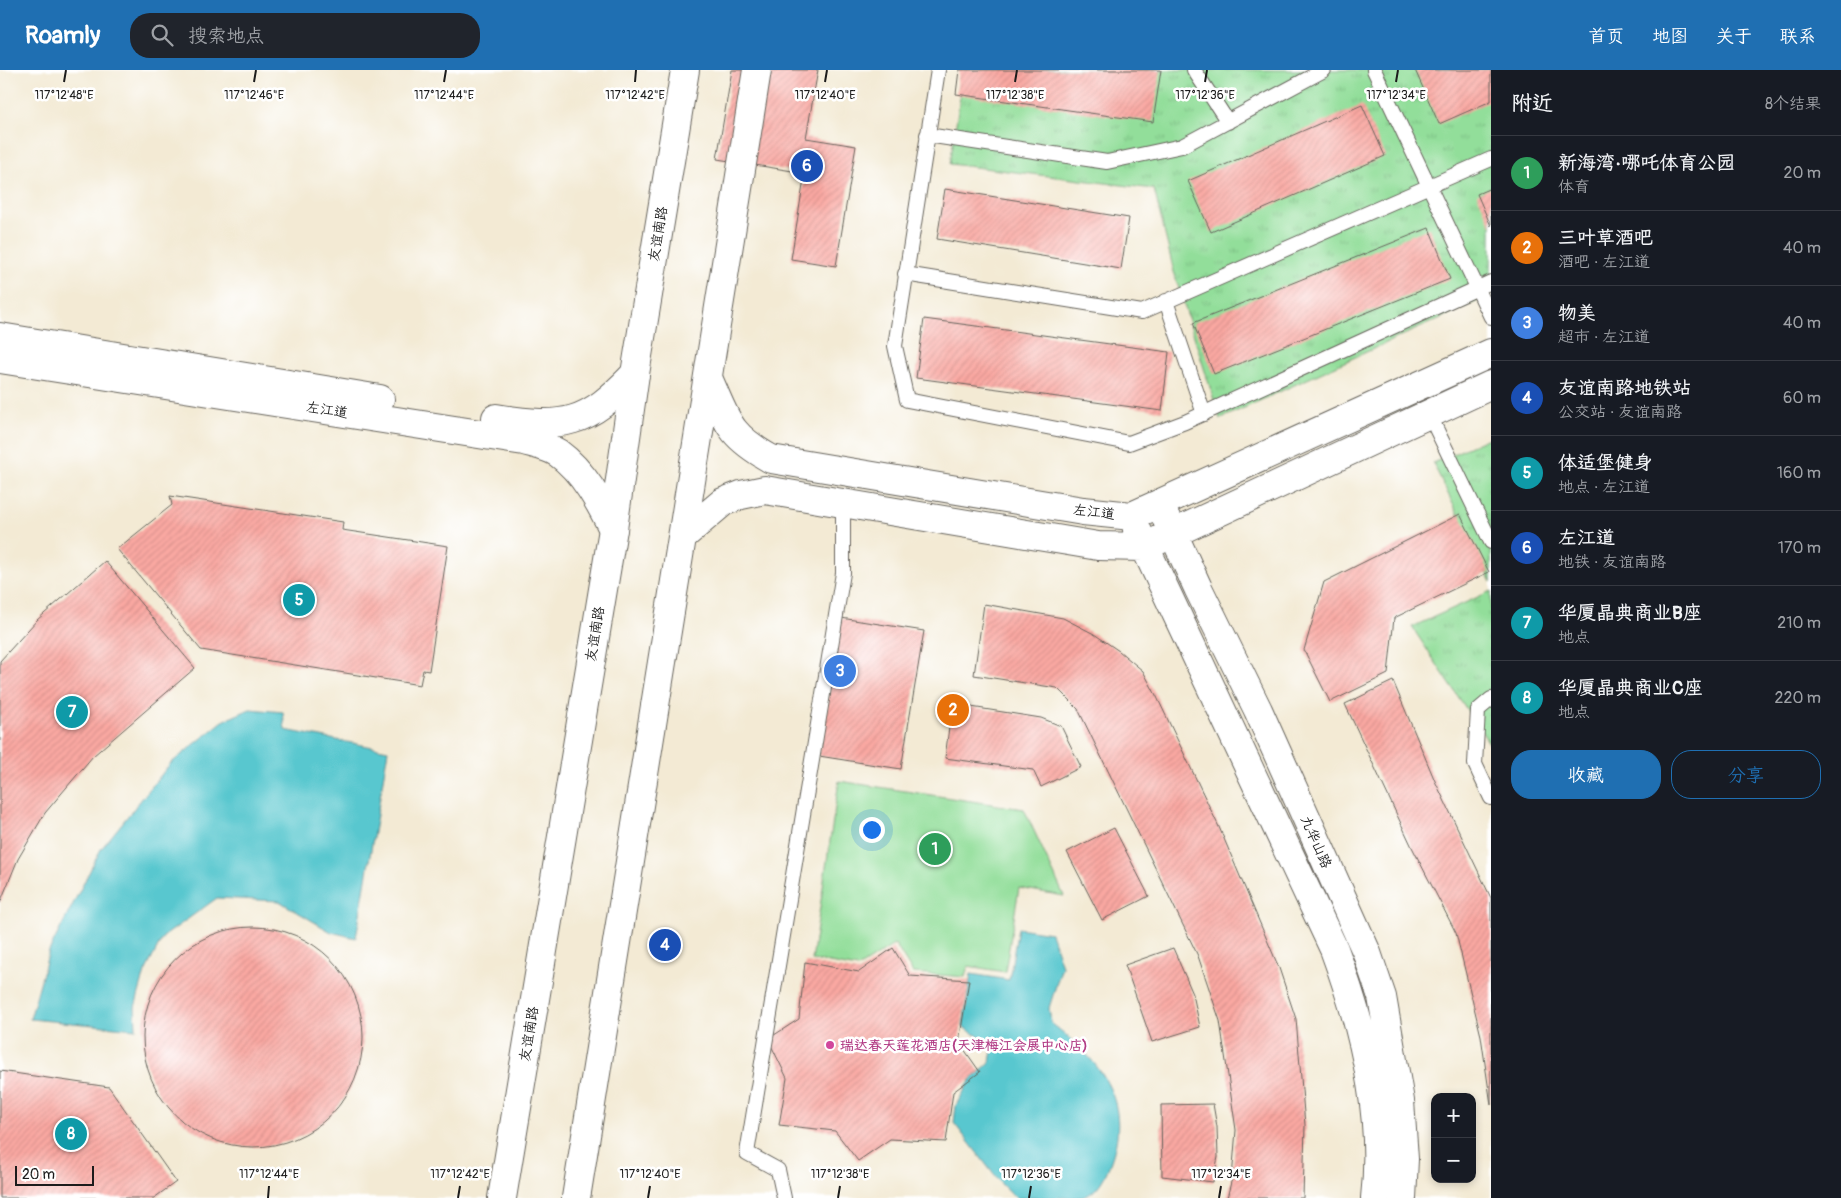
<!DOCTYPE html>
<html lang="zh">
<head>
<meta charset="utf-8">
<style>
  body { margin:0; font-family:Pangolin,"LXGW WenKai TC",sans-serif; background:#20242c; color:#f1f3f6 }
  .controls { position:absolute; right:15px; bottom:15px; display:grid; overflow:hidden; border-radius:10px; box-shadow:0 2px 8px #0003 }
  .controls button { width:45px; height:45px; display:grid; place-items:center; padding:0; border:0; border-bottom:1px solid #363941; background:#171b24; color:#f1f3f6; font:25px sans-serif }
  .scale { position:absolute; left:15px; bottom:12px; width:79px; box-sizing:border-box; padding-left:5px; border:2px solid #1c1c1c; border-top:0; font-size:14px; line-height:18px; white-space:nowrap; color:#1c1c1c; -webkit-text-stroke:4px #fff; paint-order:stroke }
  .you { position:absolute; left:871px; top:759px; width:18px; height:18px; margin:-12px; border:4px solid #fff; border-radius:50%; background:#1a73e8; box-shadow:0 0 0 8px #1a73e833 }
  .badge { display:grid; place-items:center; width:32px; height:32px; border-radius:50%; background:#1f6fb2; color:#fff; font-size:16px; font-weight:700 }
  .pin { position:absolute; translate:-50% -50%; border:2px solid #fff; box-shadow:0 1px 5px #0006 }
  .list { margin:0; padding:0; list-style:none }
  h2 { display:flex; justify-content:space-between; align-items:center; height:65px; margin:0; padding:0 20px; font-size:21px }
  h2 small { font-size:16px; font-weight:400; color:#9ea1a6 }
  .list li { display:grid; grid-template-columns:32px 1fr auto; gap:15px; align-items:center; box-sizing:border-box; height:75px; padding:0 20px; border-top:1px solid #363941 }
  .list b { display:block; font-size:19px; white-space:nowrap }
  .list p { margin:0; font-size:16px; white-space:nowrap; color:#9ea1a6 }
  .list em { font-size:16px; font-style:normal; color:#9ea1a6 }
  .actions { display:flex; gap:10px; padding:15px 20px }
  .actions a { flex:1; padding:11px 0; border:1px solid #1f6fb2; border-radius:20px; text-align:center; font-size:18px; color:#1f6fb2 }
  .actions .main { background:#1f6fb2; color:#fff }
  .icon { flex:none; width:28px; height:28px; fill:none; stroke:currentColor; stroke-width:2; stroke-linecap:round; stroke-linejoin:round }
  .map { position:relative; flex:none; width:1491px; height:1128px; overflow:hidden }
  header { display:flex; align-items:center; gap:30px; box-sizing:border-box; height:70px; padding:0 25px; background:#1f6fb2; color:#fff }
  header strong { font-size:24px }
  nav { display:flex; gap:28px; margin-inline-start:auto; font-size:18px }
  .search { width:350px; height:45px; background:#20242c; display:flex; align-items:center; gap:12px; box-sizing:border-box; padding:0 18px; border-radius:20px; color:#9ea1a6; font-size:19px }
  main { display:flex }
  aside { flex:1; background:#171b24 }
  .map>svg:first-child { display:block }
  .grass { fill:url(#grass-tufts); stroke:#577d5b }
  .pitch { fill:#92de9a; stroke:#577d5b }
  .water { fill:#59c7cf; stroke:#3a7276 }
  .building { fill:url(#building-hatch) }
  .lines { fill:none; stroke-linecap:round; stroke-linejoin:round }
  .service-casing { stroke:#67645c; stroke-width:16 }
  .tertiary-casing { stroke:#67645c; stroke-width:30 }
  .primary-casing { stroke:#67645c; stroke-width:30 }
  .service { stroke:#fff; stroke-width:14 }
  .tertiary { stroke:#fff; stroke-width:28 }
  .primary { stroke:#fff; stroke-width:28 }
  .ticks { fill:none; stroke:#1c1c1c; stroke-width:2 }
  .hotel-dot { fill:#d1479c; stroke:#fff; stroke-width:2 }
  .labels { text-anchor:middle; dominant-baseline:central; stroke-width:5; stroke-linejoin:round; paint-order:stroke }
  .street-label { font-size:14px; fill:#1c1c1c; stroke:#fff }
  .hotel-label { font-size:14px; font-weight:bold; fill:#b23c85; stroke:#fff; text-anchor:start }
  .ticks-label { font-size:12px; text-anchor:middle; fill:#1c1c1c; stroke:#fff; stroke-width:5; stroke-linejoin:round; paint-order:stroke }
</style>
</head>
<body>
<header>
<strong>Roamly</strong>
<div class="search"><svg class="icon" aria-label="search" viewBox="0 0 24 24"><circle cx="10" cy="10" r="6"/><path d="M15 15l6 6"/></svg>搜索地点</div>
<nav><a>首页</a><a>地图</a><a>关于</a><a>联系</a></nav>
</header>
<main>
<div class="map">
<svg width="1491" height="1128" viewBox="0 0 1491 1128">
  <defs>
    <pattern id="grass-tufts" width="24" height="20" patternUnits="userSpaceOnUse" patternTransform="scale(1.25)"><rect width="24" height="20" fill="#92de9a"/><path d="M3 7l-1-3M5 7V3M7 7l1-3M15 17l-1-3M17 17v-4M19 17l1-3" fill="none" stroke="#7dbe84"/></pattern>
    <pattern id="building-hatch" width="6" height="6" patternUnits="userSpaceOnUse" patternTransform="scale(1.25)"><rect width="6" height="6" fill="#faa8a2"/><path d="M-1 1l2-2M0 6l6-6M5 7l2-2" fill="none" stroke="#d6908b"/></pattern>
  </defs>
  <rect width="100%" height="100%" fill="#fff"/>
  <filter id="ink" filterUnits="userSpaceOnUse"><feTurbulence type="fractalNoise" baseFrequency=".02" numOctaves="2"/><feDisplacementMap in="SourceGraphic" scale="10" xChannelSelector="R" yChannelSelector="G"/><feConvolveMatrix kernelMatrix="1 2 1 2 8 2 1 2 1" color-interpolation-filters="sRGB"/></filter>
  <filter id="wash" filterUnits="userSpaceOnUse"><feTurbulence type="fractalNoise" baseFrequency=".0096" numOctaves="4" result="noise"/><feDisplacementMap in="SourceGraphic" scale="20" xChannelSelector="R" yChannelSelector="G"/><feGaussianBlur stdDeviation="1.12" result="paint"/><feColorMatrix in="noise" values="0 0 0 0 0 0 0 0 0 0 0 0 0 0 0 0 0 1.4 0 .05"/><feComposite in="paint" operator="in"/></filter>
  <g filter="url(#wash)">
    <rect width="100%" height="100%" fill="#f3ead4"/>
    <path class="grass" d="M 964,0 L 1491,0 L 1491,225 L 1220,349 L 1175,206 L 1154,119 L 950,94 Z
      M 1491,367 L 1491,512 L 1433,393 Z
      M 1491,521 L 1491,676 L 1412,557 Z"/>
    <path class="pitch" d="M 839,711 L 1024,739 L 1064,826 L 1019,818 L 1005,902 L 968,896 L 965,907 L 913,903 L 895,874 L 858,898 L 812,890 Z"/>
    <path class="water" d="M 250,639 L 283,642 L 285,660 L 388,680 L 356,868 L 331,862 L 279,831 L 217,828 L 163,867 L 145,902 L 135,937 L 136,959 L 30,949 L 49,881 L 101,779 L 170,694 L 223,651 Z
      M 1018,858 L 1051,863 L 1062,896 L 1049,938 L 1051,953 C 1098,989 1133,1029 1111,1091 C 1106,1105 1099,1121 1084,1127 C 1075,1128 1029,1128 1016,1128 L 1002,1115 L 954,1053 L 956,1035 L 970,1011 L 990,992 L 993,975 L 963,957 L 971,904 L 1009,910 Z"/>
    <g id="blocks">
      <path class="building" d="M 732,0 L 818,0 L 806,68 L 856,76 L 836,196 L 791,189 L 805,103 L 717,89 Z
        M 959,0 L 1161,0 L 1153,52 L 956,24 Z
        M 1415,0 L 1491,0 L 1491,31 L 1439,54 Z
        M 1362,35 L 1385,86 L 1211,162 L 1188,111 Z
        M 1491,118 L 1491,156 L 1477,124 Z
        M 945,119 L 1129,148 L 1121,199 L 937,169 Z
        M 1429,158 L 1450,209 L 1214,304 L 1193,253 Z
        M 924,249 L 1169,282 L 1162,341 L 916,308 Z
        M 170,426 L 343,452 L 342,460 L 448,476 L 429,601 L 423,600 L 420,615 L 201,580 L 117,479 L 172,435 Z
        M 1460,444 L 1489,502 L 1394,548 L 1388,604 L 1330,632 L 1304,580 L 1324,512 Z
        M 105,491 L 195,598 L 93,686 L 45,743 L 18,789 L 0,833 L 0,591 L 37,550 Z
        M 984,534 L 1063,548 L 1094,564 L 1119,581 L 1143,601 L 1157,627 L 1219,757 L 1279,898 L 1296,949 L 1305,1055 L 1303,1128 L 1227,1128 L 1232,1108 L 1236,1060 L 1220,951 L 1198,886 L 1078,639 L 1057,618 L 974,605 Z
        M 841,548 L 924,561 L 901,699 L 819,686 Z
        M 1393,611 L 1435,711 L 1491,828 L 1491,1035 L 1481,966 L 1456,863 L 1412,777 L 1345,634 Z
        M 952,634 L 1041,648 L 1061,656 L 1081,697 L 1041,717 L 1033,700 L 945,688 Z
        M 1114,758 L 1149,826 L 1102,850 L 1067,782 Z
        M143 967a110 110 0 1 1 220 0a110 110 0 1 1-220 0Z
        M 893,878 L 910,906 L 969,910 L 959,972 L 980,1002 L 953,1022 L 946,1072 L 890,1069 L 858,1091 L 835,1061 L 779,1055 L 787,1008 L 768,969 L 799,949 L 805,892 L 859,902 Z
        M 1173,878 L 1193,924 L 1200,957 L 1152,972 L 1125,895 Z
        M 0,1001 L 109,1017 L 176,1112 L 154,1128 L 0,1128 Z
        M 1213,1034 L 1217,1057 L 1218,1087 L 1213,1112 L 1162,1106 L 1161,1035 Z"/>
    </g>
  </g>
  <g filter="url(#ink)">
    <use href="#blocks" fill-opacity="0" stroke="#67645c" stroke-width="1"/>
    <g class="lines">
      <g class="service-casing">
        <path id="service" d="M 938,0 L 895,276 L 907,330 L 1129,373 L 1185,352 L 1491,212
          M 1194,0 L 1228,52
          M 1374,0 L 1491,247
          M 927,65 L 1107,92 L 1182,76 L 1324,0
          M 905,204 L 1142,242 L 1491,89
          M 1166,231 L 1204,344
          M 1429,344 L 1491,472
          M 1491,629 L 1478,640 L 1475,694 L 1491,728
          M 784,1128 L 778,1100 L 747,1083 L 843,503 L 843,433"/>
      </g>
      <g class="tertiary-casing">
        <path id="tertiary" d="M 0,267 L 380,329
          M 0,289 L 524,371 C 534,374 549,377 558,383 C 584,402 599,431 613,459
          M 708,308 C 728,352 727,364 771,389 L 1083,441 L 1132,446 L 1491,283
          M 496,348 C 565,359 586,355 635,304
          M 1166,448 L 1198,518 L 1258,640 L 1367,883 L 1382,927 L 1400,1031 L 1404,1089 L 1402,1128
          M 1137,460 L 1334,879 C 1363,957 1385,1044 1375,1128
          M 683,466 L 723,432 L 741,425 L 765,420 L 1098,476 L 1144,477 L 1491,315"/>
      </g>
      <g class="primary-casing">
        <path id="primary" d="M 502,1128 L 613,459 L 635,304 L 685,0
          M 576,1128 L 757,0"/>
      </g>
      <use href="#service" class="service"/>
      <use href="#tertiary" class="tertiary"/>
      <use href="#primary" class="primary"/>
    </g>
  </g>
  <path class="ticks" d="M 64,12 L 66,0M 254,12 L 256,0M 444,12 L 446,0M 635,12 L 636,0M 825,12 L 827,0M 1015,12 L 1017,0M 1205,12 L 1207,0M 1396,12 L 1398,0M 268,1128 L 269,1116M 458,1128 L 460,1116M 648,1128 L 650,1116M 838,1128 L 840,1116M 1029,1128 L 1031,1116M 1219,1128 L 1221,1116"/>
  <circle class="hotel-dot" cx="830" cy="975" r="5"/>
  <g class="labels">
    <g class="street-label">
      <text transform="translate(658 164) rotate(-81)">友谊南路</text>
      <text transform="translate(327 340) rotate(9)">左江道</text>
      <text transform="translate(1094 442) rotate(7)">左江道</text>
      <text transform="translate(595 564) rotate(-81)">友谊南路</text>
      <text transform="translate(1316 772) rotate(66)">九华山路</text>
      <text transform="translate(529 964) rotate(-81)">友谊南路</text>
    </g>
    <g class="hotel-label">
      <text x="840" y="975">瑞达春天莲花酒店(天津梅江会展中心店)</text>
    </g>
  </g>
  <g class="ticks-label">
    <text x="64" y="29">117°12'48"E</text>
    <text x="254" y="29">117°12'46"E</text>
    <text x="444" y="29">117°12'44"E</text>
    <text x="635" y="29">117°12'42"E</text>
    <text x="825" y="29">117°12'40"E</text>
    <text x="1015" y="29">117°12'38"E</text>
    <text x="1205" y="29">117°12'36"E</text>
    <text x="1396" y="29">117°12'34"E</text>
    <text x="269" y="1108">117°12'44"E</text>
    <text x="460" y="1108">117°12'42"E</text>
    <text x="650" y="1108">117°12'40"E</text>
    <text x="840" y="1108">117°12'38"E</text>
    <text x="1031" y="1108">117°12'36"E</text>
    <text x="1221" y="1108">117°12'34"E</text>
  </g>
</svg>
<div class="controls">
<button>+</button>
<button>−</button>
</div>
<div class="scale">20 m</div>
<div class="you"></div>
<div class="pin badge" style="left:935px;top:779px;background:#2e9e5b">1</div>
<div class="pin badge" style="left:953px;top:640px;background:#e8710a">2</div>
<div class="pin badge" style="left:840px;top:601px;background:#3f7fe0">3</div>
<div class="pin badge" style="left:665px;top:875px;background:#1a4fb4">4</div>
<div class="pin badge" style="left:299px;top:530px;background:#0f9aa8">5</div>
<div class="pin badge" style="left:807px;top:96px;background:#1a4fb4">6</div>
<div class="pin badge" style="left:72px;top:642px;background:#0f9aa8">7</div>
<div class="pin badge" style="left:71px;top:1064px;background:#0f9aa8">8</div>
</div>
<aside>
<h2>附近<small>8个结果</small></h2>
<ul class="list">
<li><span class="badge" style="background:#2e9e5b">1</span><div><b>新海湾·哪吒体育公园</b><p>体育</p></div><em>20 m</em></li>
<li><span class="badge" style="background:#e8710a">2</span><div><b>三叶草酒吧</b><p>酒吧 · 左江道</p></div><em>40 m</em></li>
<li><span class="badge" style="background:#3f7fe0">3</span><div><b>物美</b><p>超市 · 左江道</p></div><em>40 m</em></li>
<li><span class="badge" style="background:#1a4fb4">4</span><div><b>友谊南路地铁站</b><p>公交站 · 友谊南路</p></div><em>60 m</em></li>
<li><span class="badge" style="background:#0f9aa8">5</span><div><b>体适堡健身</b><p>地点 · 左江道</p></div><em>160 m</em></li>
<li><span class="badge" style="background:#1a4fb4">6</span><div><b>左江道</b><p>地铁 · 友谊南路</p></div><em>170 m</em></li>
<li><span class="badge" style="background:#0f9aa8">7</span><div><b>华厦晶典商业B座</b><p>地点</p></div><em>210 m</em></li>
<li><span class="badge" style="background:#0f9aa8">8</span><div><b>华厦晶典商业C座</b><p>地点</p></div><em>220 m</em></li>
</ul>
<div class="actions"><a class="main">收藏</a><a>分享</a></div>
</aside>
</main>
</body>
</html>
